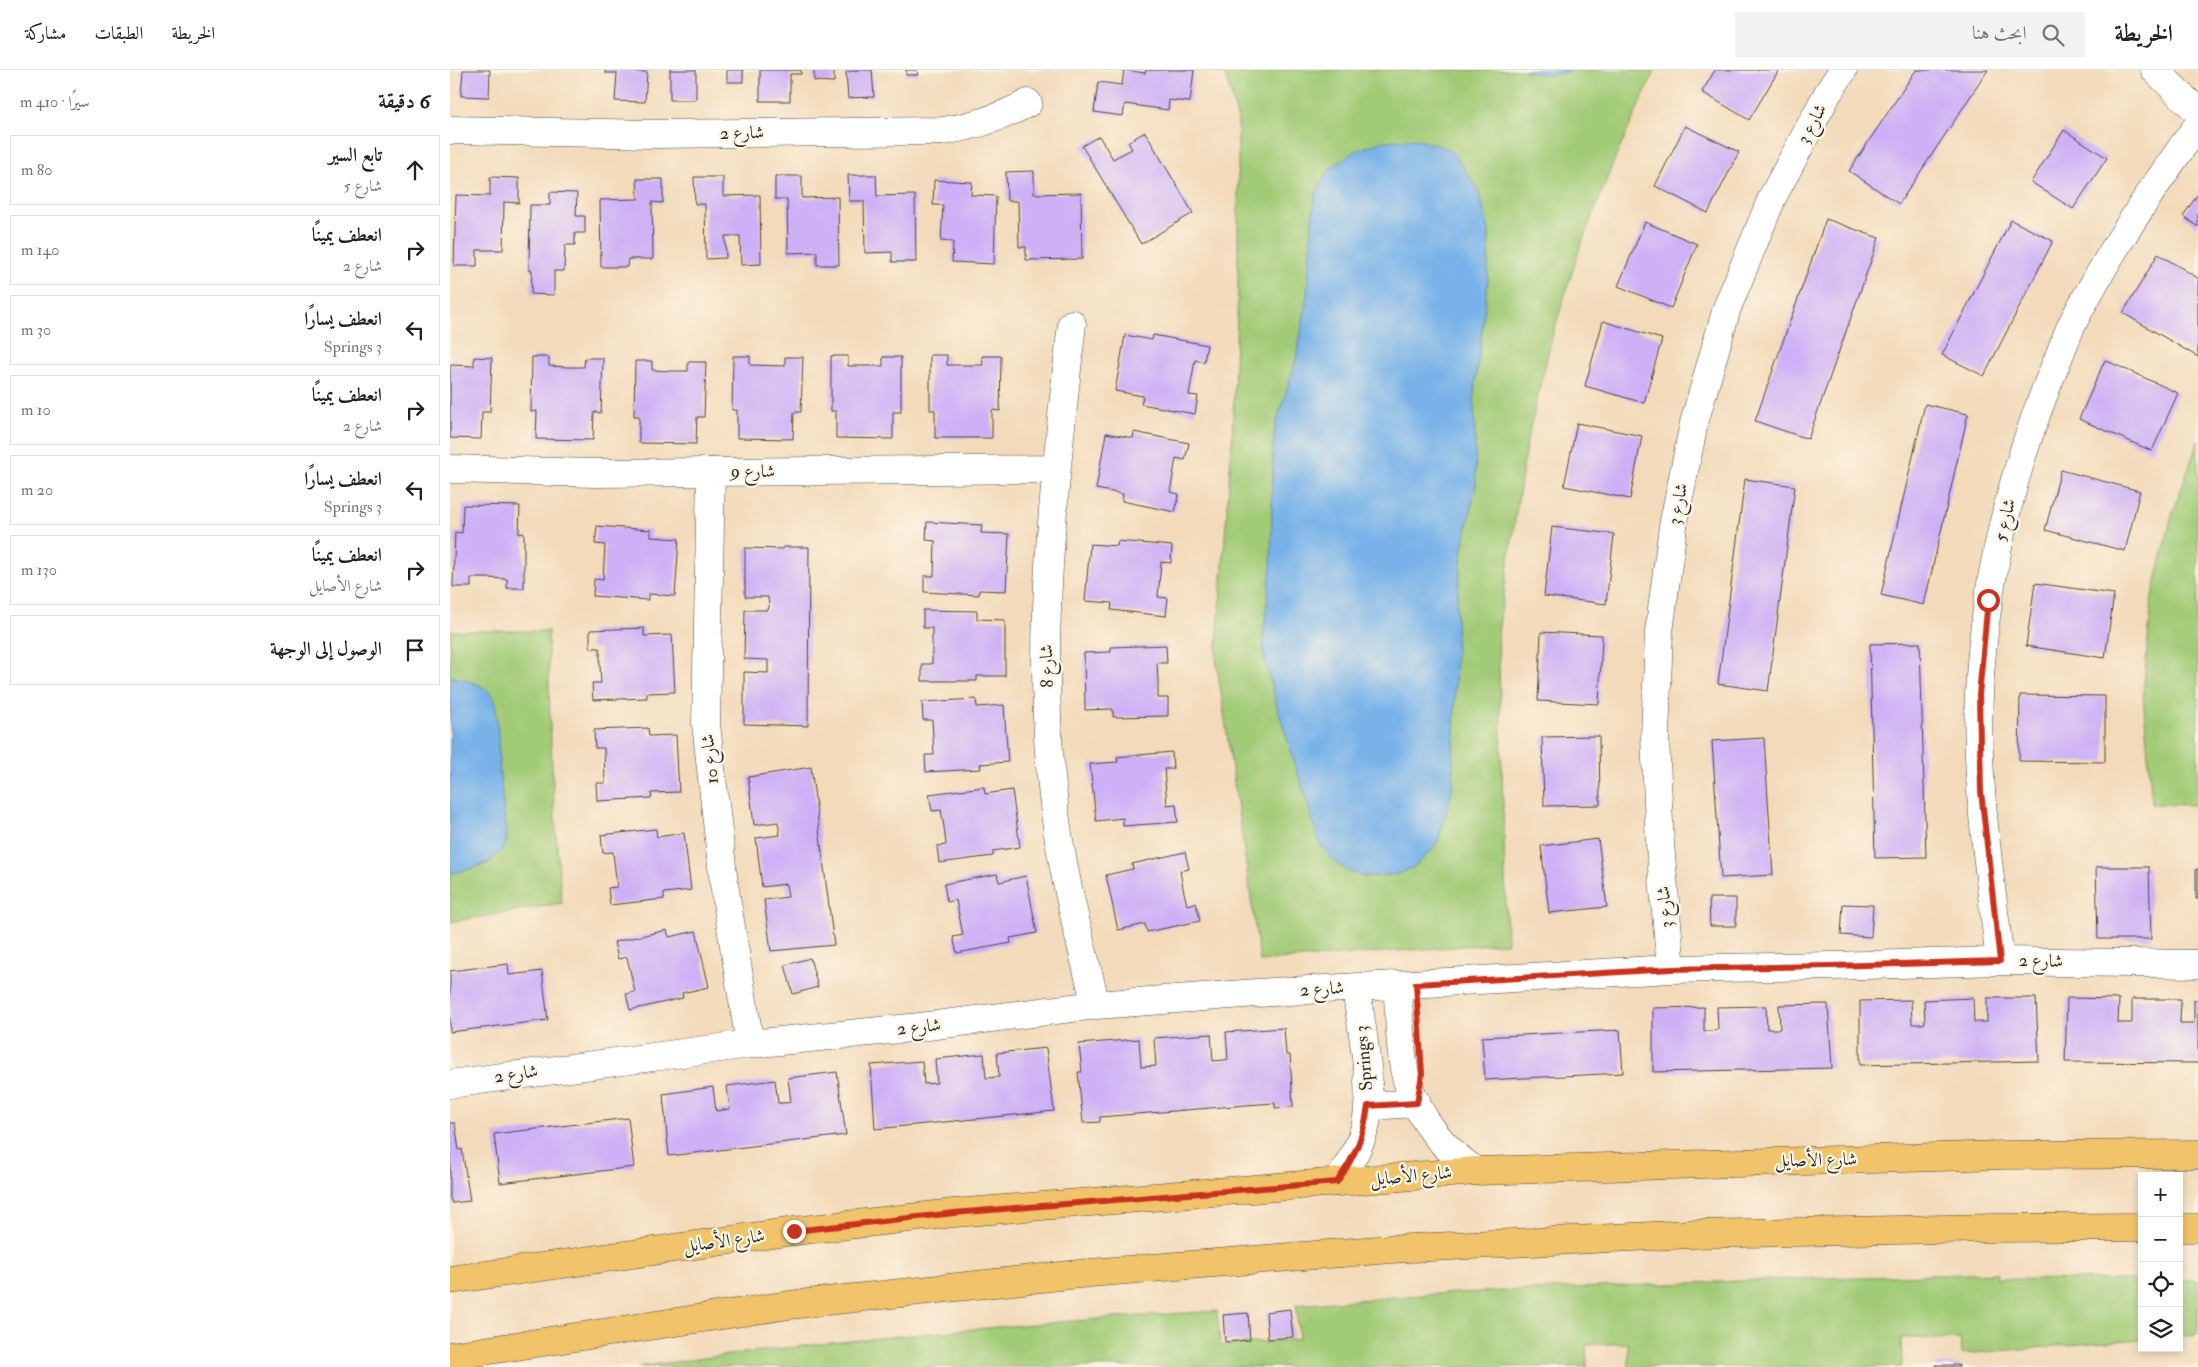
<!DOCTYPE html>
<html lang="ar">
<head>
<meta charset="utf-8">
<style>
  body { margin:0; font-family:"IM FELL Double Pica",Amiri,serif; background:#f2f2f2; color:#222; direction:rtl }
  .controls { position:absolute; right:15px; bottom:15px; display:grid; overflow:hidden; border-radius:0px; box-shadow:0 2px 8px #0003 }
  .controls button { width:45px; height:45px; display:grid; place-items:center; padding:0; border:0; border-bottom:1px solid #e0e0e0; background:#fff; color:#222; font:25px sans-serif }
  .stop { position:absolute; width:15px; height:15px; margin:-11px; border:4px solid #c8321e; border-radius:50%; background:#fff }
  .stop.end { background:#c8321e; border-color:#fff; box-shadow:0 1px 5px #0008 }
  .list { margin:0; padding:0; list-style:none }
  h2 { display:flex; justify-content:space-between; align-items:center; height:65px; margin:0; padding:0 20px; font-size:21px }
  h2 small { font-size:16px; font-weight:400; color:#767676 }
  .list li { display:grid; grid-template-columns:32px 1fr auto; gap:15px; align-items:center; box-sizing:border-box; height:70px; margin:0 10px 10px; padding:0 10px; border:1px solid #e0e0e0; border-radius:0px }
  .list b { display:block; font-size:19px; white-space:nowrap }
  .list p { margin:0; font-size:16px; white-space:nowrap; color:#767676 }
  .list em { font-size:16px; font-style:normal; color:#767676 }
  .icon { flex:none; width:28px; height:28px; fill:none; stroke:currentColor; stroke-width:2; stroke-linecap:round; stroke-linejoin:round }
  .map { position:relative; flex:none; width:1748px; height:1297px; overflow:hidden; direction:ltr }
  header { display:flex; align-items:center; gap:30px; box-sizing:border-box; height:70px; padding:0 25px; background:#fff; border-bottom:1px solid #e0e0e0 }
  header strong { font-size:24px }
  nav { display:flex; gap:28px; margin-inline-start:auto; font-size:18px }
  .search { width:350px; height:45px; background:#f2f2f2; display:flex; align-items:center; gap:12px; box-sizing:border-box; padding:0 18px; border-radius:0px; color:#767676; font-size:19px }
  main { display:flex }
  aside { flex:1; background:#fff }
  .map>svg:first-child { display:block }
  .green { fill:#a1cb76; stroke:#667b50 }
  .water { fill:#78b2e9; stroke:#526e8a }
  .building { fill:#cdb0f6 }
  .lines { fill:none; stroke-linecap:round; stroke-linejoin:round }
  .minor-casing { stroke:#494540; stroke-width:29 }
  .major-casing { stroke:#494540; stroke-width:29 }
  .minor { stroke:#fff; stroke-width:28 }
  .major { stroke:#f1c36a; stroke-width:28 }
  .route { stroke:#c8321e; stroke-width:6 }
  .labels { text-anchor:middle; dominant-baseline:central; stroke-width:4.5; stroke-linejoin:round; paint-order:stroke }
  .street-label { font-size:18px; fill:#2b2b2b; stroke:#fcf5e5 }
</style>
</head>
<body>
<header>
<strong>الخريطة</strong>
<div class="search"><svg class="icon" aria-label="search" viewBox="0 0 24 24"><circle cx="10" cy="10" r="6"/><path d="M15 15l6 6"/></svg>ابحث هنا</div>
<nav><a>الخريطة</a><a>الطبقات</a><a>مشاركة</a></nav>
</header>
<main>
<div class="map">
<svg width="1748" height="1297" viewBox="0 0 1748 1297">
  <rect width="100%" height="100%" fill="#fcf5e5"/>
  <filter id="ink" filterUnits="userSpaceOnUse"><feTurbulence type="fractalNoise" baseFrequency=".02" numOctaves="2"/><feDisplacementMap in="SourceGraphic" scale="10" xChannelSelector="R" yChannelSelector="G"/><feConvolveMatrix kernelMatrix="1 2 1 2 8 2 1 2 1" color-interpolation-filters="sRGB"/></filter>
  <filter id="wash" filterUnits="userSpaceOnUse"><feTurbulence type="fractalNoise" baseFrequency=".0096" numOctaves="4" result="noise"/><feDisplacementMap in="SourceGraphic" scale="20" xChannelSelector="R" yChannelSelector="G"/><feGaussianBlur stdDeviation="1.12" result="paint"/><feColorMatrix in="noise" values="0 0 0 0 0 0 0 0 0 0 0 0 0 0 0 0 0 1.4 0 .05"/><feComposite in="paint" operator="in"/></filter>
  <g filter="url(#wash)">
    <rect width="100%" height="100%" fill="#f3daba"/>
    <path class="green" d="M 774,0 L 1205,0 L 1164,91 L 1130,177 L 1102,267 L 1077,371 L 1048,562 L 1057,873 L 810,891 L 766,588 L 782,372 L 788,218 L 788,50 Z
      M 1748,371 L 1748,735 L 1702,734 L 1693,624 L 1702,527 L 1722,445 Z
      M 0,561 L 98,561 C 99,652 103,742 112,833 L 0,852 L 0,804 L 39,793 L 53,779 L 47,655 L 30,615 L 0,606 Z
      M 1547,1203 L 1547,1209 L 1692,1210 L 1692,1269 L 1512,1284 L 1510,1269 L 1451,1268 L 1452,1297 L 1179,1297 L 1178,1273 L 1136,1275 L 1137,1297 L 187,1297 C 379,1270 573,1253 767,1241 L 770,1276 L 849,1269 L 846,1235 L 983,1224 L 1314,1210 Z
      M 1729,1210 L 1748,1210 L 1748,1265 L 1729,1266 Z"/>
    <path class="water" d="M 1074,0 L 1122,0 C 1105,7 1091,6 1074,0 Z
      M 964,69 L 997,78 L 1006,87 L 1028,119 L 1039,160 L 1038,210 L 1024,325 L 1026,415 L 1013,477 L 1007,531 L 1003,714 L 1000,731 L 988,771 L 983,779 L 964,797 L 948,804 L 915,807 L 897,801 L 881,789 L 870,774 L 825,630 L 814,586 L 813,568 L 821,498 L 823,377 L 825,357 L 845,293 L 852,258 L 857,225 L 862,149 L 865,126 L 872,111 L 880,99 L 905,81 L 934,71 Z
      M 0,607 C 19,610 38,614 46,633 L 50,706 L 57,771 C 46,795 23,798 0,804 Z"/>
    <g id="blocks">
      <path class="building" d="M 13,0 L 40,0 L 39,27 L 11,26 Z
        M 155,0 L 182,0 L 182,2 L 197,2 L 195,32 L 165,31 L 167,3 L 155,3 Z
        M 220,0 L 246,0 L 246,30 L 220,30 Z
        M 277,0 L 293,0 L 293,12 L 277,12 Z
        M 310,0 L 351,0 L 351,4 L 340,4 L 340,31 L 310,31 Z
        M 364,0 L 384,0 L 384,12 L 364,11 Z
        M 408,0 L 422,0 L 424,27 L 398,28 L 396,2 Z
        M 456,0 L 467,0 L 468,5 L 456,5 Z
        M 674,0 L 695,3 L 696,0 L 744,0 L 740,32 L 719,30 L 718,40 L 675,34 L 673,46 L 644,42 L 648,12 L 672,15 Z
        M 1265,0 L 1329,0 L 1299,50 L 1252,22 Z
        M 1466,0 L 1538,0 L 1449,134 L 1399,101 Z
        M 1235,56 L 1289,82 L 1258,143 L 1205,116 Z
        M 1614,60 L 1657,88 L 1623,139 L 1581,112 Z
        M 695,62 L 743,143 L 691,174 L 632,76 L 649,66 L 663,89 L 682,79 L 678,72 Z
        M 584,101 L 584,124 L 631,123 L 632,189 L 576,190 L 576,177 L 569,177 L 568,131 L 557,131 L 556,102 Z
        M 398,105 L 426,105 L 427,126 L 465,125 L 466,192 L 442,192 L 442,182 L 415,183 L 414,131 L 399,131 Z
        M 325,106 L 352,106 L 352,128 L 388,127 L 389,195 L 367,195 L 367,182 L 338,183 L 337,129 L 325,129 Z
        M 40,107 L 69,108 L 69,133 L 54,132 L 53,180 L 27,180 L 27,196 L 4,196 L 6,125 L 40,126 Z
        M 244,107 L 273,107 L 273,126 L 310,125 L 311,194 L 291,195 L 290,166 L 275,166 L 276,188 L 256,189 L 255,134 L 245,134 Z
        M 187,109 L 213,109 L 213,133 L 202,132 L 203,189 L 178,189 L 177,197 L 151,197 L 150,130 L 188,129 Z
        M 484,110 L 522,112 L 521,125 L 546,126 L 544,194 L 502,192 L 503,172 L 491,171 L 493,135 L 483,135 Z
        M 100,122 L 127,123 L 126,146 L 135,146 L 135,163 L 125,163 L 125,175 L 115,175 L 114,201 L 104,201 L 104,225 L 81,224 L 82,200 L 79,200 L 80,135 L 100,135 Z
        M 1748,124 L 1748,157 L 1733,146 Z
        M 1376,149 L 1429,168 L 1358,369 L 1305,351 Z
        M 1561,150 L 1603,171 L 1534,306 L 1492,285 Z
        M 1195,152 L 1247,174 L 1221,238 L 1168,216 Z
        M 1708,184 L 1748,208 L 1748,287 L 1673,243 Z
        M 1153,251 L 1212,269 L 1194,333 L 1135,316 Z
        M 675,265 L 702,270 L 703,265 L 757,275 L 754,292 L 745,290 L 739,325 L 748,326 L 745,344 L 691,334 L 693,326 L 665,321 Z
        M 480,285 L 497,285 L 497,295 L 533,295 L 532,286 L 551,286 L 550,341 L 542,340 L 542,368 L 485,368 L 485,340 L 480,340 Z
        M 283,286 L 300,286 L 300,295 L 335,296 L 335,287 L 353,287 L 351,342 L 344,342 L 343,369 L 287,368 L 287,340 L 282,340 Z
        M 381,286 L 398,286 L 398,296 L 433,296 L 433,287 L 451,287 L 451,342 L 443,342 L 443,369 L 386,368 L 386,341 L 381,341 Z
        M 24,287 L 42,288 L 40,342 L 32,342 L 31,369 L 0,368 L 0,295 L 24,296 Z
        M 82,287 L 99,287 L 99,296 L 117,297 L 134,297 L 135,288 L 153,288 L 151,343 L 144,342 L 143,370 L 86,369 L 87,341 L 81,342 Z
        M 1655,290 L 1728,323 L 1702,381 L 1629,349 Z
        M 185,291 L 202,291 L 202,300 L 220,301 L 238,301 L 238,292 L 256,292 L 254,347 L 247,347 L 246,374 L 189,373 L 189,346 L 184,346 Z
        M 1475,334 L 1518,344 L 1474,535 L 1431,525 Z
        M 1127,353 L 1192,366 L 1180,429 L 1114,416 Z
        M 684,362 L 739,373 L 735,390 L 726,388 L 723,406 L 720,422 L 729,424 L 725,442 L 672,431 L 673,424 L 646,419 L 656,363 L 683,368 Z
        M 1611,400 L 1690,421 L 1675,481 L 1595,460 Z
        M 1295,409 L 1345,416 L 1318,621 L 1268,614 Z
        M 13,435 L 70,436 L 69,464 L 74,463 L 74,518 L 57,518 L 57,509 L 39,508 L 21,508 L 21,517 L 3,517 L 5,462 L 12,463 Z
        M 477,452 L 532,455 L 531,463 L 559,464 L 556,521 L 529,520 L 529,525 L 474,522 L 474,506 L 484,506 L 485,471 L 476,470 Z
        M 147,456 L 201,460 L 201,467 L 229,469 L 225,526 L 198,524 L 198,530 L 143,526 L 144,509 L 153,510 L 155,475 L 145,474 Z
        M 1102,457 L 1164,464 L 1156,534 L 1094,526 Z
        M 668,471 L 722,476 L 721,493 L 711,492 L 708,527 L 718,528 L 716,546 L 661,540 L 662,533 L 635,531 L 640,474 L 667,476 Z
        M 333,477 L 359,477 L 358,656 L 294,654 L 294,602 L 318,603 L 318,590 L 294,589 L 295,540 L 318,540 L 319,537 L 318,527 L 295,527 L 295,478 L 333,479 Z
        M 1585,513 L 1664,524 L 1655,588 L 1576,576 Z
        M 473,540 L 527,541 L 527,549 L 555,550 L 555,606 L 527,606 L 527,611 L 472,611 L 472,594 L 482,594 L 482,558 L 473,558 Z
        M 194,558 L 194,566 L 222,565 L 225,622 L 197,623 L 197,628 L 143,630 L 142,613 L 151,613 L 150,595 L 150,578 L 140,578 L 140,560 Z
        M 1091,562 L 1152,565 L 1149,634 L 1088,631 Z
        M 1470,573 L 1476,787 L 1425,788 L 1420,574 Z
        M 716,575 L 717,593 L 707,593 L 708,611 L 708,628 L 718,628 L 718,646 L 663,647 L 663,639 L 635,640 L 634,583 L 661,582 L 661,577 Z
        M 1570,625 L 1655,626 L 1655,692 L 1569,691 Z
        M 526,629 L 527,637 L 554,635 L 558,692 L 530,694 L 531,699 L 476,702 L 475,685 L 484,685 L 483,667 L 482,650 L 473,650 L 472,632 Z
        M 198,658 L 199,666 L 226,665 L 229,722 L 201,723 L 202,728 L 147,731 L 146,713 L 155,713 L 154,678 L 145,678 L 144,660 Z
        M 1149,666 L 1150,735 L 1094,736 L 1092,667 Z
        M 1314,668 L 1323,805 L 1271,808 L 1262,671 Z
        M 722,682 L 723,699 L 714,699 L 717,735 L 726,734 L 728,752 L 673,756 L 673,748 L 646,751 L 640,694 L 668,692 L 667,687 Z
        M 361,697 L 384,875 L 321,881 L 314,830 L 338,827 L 336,814 L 312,817 L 306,768 L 330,765 L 328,752 L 304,755 L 298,707 Z
        M 534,717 L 535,724 L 562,720 L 570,777 L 543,781 L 543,786 L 489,793 L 487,776 L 496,775 L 494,757 L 491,740 L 482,741 L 479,724 Z
        M 206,759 L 207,767 L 234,763 L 241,820 L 214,823 L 214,829 L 160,835 L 158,818 L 167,817 L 163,782 L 153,783 L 151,765 Z
        M 1148,769 L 1157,837 L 1099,843 L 1091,776 Z
        M 735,782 L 739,799 L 730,801 L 733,818 L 737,835 L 746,833 L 750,851 L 697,862 L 695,854 L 668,860 L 656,805 L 683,799 L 682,794 Z
        M 1646,797 L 1699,797 L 1701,869 L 1648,869 Z
        M 1746,799 L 1748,799 L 1748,829 L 1746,829 Z
        M 547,804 L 549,812 L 576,806 L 587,863 L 560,868 L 561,873 L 507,883 L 503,867 L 513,865 L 506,830 L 497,832 L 494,814 Z
        M 1259,828 L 1286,828 L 1286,856 L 1260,856 Z
        M 1393,834 L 1423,835 L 1421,867 L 1391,865 Z
        M 217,860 L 219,867 L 246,861 L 259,917 L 232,923 L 233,928 L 180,940 L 176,924 L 185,922 L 177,887 L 168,889 L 164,872 Z
        M 360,888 L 368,917 L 343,924 L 335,895 Z
        M 58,894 L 59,905 L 92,901 L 98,950 L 0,962 L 0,901 Z
        M 1523,928 L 1524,952 L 1537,952 L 1537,928 L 1586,928 L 1589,991 L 1410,995 L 1410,931 L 1461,930 L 1462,954 L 1472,954 L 1475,953 L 1474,930 Z
        M 1617,928 L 1669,929 L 1668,953 L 1682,953 L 1682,929 L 1731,929 L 1730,953 L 1744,953 L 1744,930 L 1748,930 L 1748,993 L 1615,992 Z
        M 1378,934 L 1382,998 L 1203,1002 L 1203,938 L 1254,937 L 1254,961 L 1261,961 L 1268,960 L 1267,937 L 1316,936 L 1317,959 L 1330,959 L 1329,935 Z
        M 834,958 L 836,985 L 840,985 L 843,1037 L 825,1038 L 825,1033 L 809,1034 L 650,1047 L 650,1052 L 633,1053 L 628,1002 L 632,1002 L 629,974 L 689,969 L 691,997 L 706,996 L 704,968 L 761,964 L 763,991 L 774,990 L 778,989 L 776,962 Z
        M 1170,960 L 1173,1003 L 1035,1010 L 1032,967 Z
        M 596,978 L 604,1041 L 425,1059 L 421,995 L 472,991 L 474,1014 L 487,1013 L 485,989 L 534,984 L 536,1008 L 549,1007 L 547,983 Z
        M 387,1002 L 396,1065 L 219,1086 L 213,1024 L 263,1017 L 266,1041 L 280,1039 L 277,1016 L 325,1010 L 328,1033 L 335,1033 L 341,1032 L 338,1008 Z
        M 178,1048 L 184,1097 L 50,1113 L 44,1064 Z
        M 0,1053 L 5,1053 L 9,1080 L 12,1079 L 20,1131 L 2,1133 L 0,1128 Z
        M 840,1239 L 843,1267 L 818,1269 L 816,1242 Z
        M 798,1243 L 800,1270 L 775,1272 L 773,1245 Z
        M 1485,1295 L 1509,1295 L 1509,1297 L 1485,1297 Z"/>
    </g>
  </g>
  <g filter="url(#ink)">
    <use href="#blocks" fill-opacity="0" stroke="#494540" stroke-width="1"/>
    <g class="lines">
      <g class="minor-casing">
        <path id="minor" d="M 1705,0 L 1748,42
          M 0,60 L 205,64 L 493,61 C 525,56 550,48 578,33
          M 622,254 C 605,408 586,562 602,717 C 609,791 628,863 646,935
          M 0,399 L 145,403 L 606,399
          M 261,402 L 256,654 L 274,814 L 300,974
          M 1550,891 C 1540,803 1525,713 1529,624 C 1534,516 1560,408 1600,308 C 1608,290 1614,272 1622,254 C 1658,184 1702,118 1748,55
          M 1221,899 L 1210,774 L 1205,667 L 1209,562 L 1223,456 L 1244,353 L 1277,238 L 1322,128 L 1378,23 L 1393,0
          M 947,915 C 950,944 949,988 958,1014 C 971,1051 994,1080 1026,1101
          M 0,1014 L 300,974 L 470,957 L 646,935 L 807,923 L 1221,899 L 1382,896 L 1550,891 L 1748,894
          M 918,1036 L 967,1033
          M 887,1112 C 899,1095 909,1078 915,1058 C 925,1019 911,958 906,917"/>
      </g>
      <g class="major-casing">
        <path id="major" d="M 1729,1158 L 1748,1158
          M 0,1210 L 344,1161 L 504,1143 L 1026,1101 L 1554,1085 L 1748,1084
          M 0,1286 L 339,1235 L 639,1203 L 941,1179 L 1242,1164 L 1545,1158 L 1692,1157"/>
      </g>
      <use href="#minor" class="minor"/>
      <use href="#major" class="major"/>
    </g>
  </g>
  <g class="lines" filter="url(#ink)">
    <path class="route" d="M 344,1161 L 504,1143 L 887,1112 C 904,1088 914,1066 918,1036 L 967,1033 L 972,1004 L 966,914 L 1221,899 L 1382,896 L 1550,891 L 1531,721 L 1529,625 L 1538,530"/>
  </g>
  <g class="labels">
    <g class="street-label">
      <text transform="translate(1362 54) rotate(-62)">شارع 3</text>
      <text transform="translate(292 63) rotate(-1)">شارع 2</text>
      <text x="303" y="401">شارع 9</text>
      <text transform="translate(1228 434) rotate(-79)">شارع 3</text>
      <text transform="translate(1555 450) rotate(-77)">شارع 5</text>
      <text transform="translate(597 596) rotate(-91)">شارع 8</text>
      <text transform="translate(260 689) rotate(-96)">شارع 10</text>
      <text transform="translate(1215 837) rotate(-95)">شارع 3</text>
      <text transform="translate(1591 891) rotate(1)">شارع 2</text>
      <text transform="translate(872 919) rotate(-3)">شارع 2</text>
      <text transform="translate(469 957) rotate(-6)">شارع 2</text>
      <text transform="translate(914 988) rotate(-95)">Springs 3</text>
      <text transform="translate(66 1004) rotate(-8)">شارع 2</text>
      <text transform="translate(1366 1090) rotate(-1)">شارع الأصايل</text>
      <text transform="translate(961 1106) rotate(-5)">شارع الأصايل</text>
      <text transform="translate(274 1171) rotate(-8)">شارع الأصايل</text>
    </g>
  </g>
</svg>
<div class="controls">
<button>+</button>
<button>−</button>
<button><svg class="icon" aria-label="locate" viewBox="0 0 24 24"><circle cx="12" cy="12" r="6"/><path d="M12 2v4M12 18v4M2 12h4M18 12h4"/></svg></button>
<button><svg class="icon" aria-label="layers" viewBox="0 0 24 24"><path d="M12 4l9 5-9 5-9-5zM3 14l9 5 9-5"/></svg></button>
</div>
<div class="stop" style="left:1538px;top:530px"></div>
<div class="stop end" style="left:344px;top:1161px"></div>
</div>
<aside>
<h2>6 دقيقة<small>سيرًا · 410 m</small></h2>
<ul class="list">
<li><svg class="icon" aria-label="ahead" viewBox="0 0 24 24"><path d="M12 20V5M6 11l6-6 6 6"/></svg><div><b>تابع السير</b><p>شارع 5</p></div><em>80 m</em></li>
<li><svg class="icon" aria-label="right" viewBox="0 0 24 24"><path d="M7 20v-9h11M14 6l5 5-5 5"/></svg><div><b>انعطف يمينًا</b><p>شارع 2</p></div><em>140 m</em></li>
<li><svg class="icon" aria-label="left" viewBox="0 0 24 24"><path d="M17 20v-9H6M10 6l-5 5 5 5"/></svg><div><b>انعطف يسارًا</b><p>Springs 3</p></div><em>30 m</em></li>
<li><svg class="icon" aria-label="right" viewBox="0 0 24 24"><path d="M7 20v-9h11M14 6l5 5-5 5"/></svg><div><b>انعطف يمينًا</b><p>شارع 2</p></div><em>10 m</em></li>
<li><svg class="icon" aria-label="left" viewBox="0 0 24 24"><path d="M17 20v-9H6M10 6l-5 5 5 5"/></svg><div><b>انعطف يسارًا</b><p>Springs 3</p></div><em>20 m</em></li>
<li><svg class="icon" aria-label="right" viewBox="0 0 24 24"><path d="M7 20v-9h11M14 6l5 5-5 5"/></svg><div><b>انعطف يمينًا</b><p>شارع الأصايل</p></div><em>130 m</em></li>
<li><svg class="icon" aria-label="arrive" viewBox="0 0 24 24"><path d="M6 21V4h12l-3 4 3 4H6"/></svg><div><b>الوصول إلى الوجهة</b></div></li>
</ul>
</aside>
</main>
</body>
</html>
